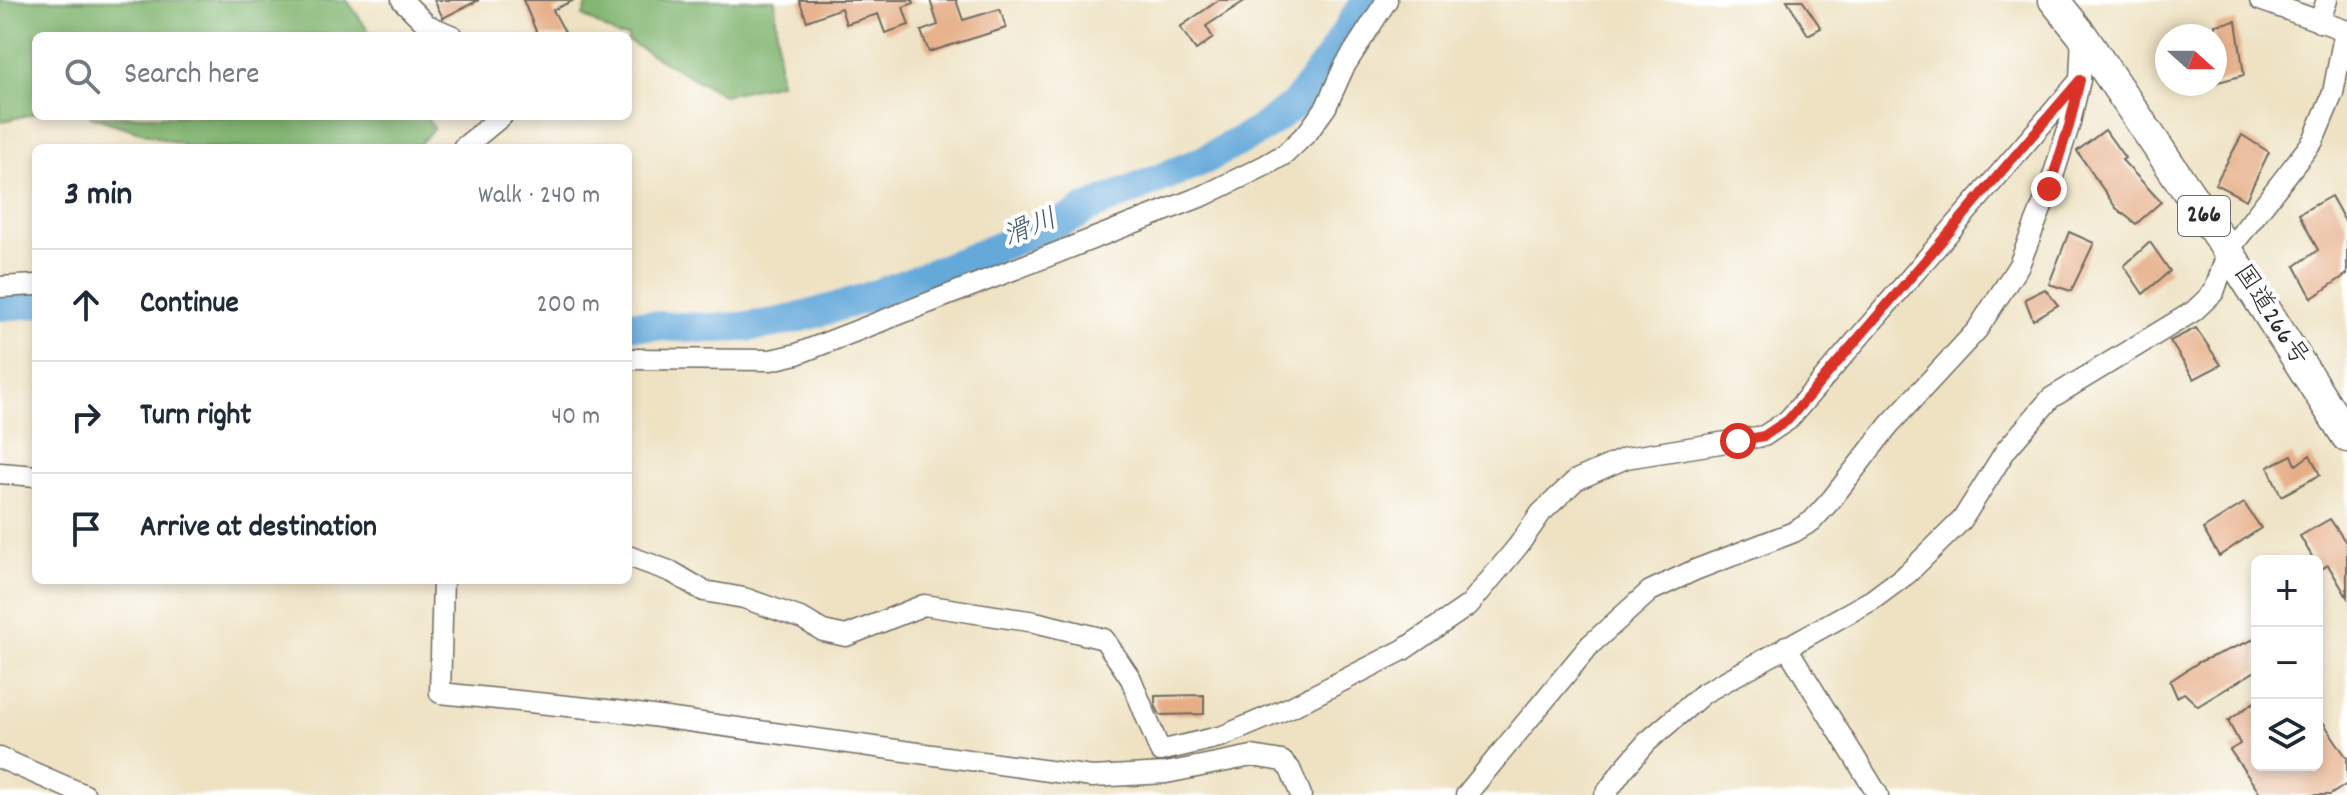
<!DOCTYPE html>
<html lang="en">
<head>
<meta charset="utf-8">
<style>
  body { margin:0; font-family:Dekko,"Klee One",sans-serif; background:#f2f2f3; color:#1f2937 }
  .controls { position:absolute; right:24px; bottom:24px; display:grid; overflow:hidden; border-radius:12px; box-shadow:0 4px 12px #0003 }
  .controls button { width:72px; height:72px; display:grid; place-items:center; padding:0; border:0; border-bottom:2px solid #e0e1e3; background:#fff; color:#1f2937; font:40px sans-serif }
  .compass { position:absolute; left:2155px; top:24px; width:72px; height:72px; border-radius:50%; background:#fff; box-shadow:0 4px 12px #0003; rotate:111deg }
  .stop { position:absolute; width:24px; height:24px; margin:-18px; border:6px solid #d93025; border-radius:50%; background:#fff }
  .stop.end { background:#d93025; border-color:#fff; box-shadow:0 2px 8px #0008 }
  .list { margin:0; padding:0; list-style:none }
  h2 { display:flex; justify-content:space-between; align-items:center; height:104px; margin:0; padding:0 32px; font-size:34px }
  h2 small { font-size:26px; font-weight:400; color:#747a83 }
  .list li { display:grid; grid-template-columns:52px 1fr auto; gap:24px; align-items:center; box-sizing:border-box; height:112px; padding:0 32px; border-top:2px solid #e0e1e3 }
  .list b { display:block; font-size:30px; white-space:nowrap }
  .list em { font-size:26px; font-style:normal; color:#747a83 }
  .icon { flex:none; width:44px; height:44px; fill:none; stroke:currentColor; stroke-width:2; stroke-linecap:round; stroke-linejoin:round }
  .map { position:relative; flex:none; width:2347px; height:795px; overflow:hidden }
  .search { position:absolute; background:#fff; box-shadow:0 4px 12px #0003; left:32px; top:32px; width:600px; height:88px; display:flex; align-items:center; gap:20px; box-sizing:border-box; padding:0 28px; border-radius:12px; color:#747a83; font-size:30px }
  .panel { position:absolute; background:#fff; box-shadow:0 4px 12px #0003; left:32px; top:144px; width:600px; height:440px; border-radius:12px }
  .map>svg:first-child { display:block }
  .forest { fill:#83b672; stroke:#57704e; stroke-width:2 }
  .lines { fill:none; stroke-linecap:round; stroke-linejoin:round }
  .river { stroke:#65a9da; stroke-width:30 }
  .building { fill:#e6ae87 }
  .minor-casing { stroke:#6f6b60; stroke-width:23 }
  .highway-casing { stroke:#6f6b60; stroke-width:33 }
  .minor { stroke:#fff; stroke-width:20 }
  .highway { stroke:#fff; stroke-width:30 }
  .route { stroke:#d93025; stroke-width:10 }
  .labels { text-anchor:middle; dominant-baseline:central; stroke-width:8; stroke-linejoin:round; paint-order:stroke }
  .shield { fill:#fff; stroke:#6b6b6b; stroke-width:2 }
  .shield-label { font-size:24px; font-weight:bold; fill:#2b2b2b }
  .street-label { font-size:26px; fill:#2b2b2b; stroke:#fff }
  .water-label { font-size:28px; font-style:italic; fill:#425d71; stroke:#fff }
</style>
</head>
<body>
<div class="map">
<svg width="2347" height="795" viewBox="0 0 2347 795">
  <rect width="100%" height="100%" fill="#fff"/>
  <filter id="ink" filterUnits="userSpaceOnUse"><feTurbulence type="fractalNoise" baseFrequency=".0125" numOctaves="2"/><feDisplacementMap in="SourceGraphic" scale="16" xChannelSelector="R" yChannelSelector="G"/><feConvolveMatrix kernelMatrix="1 2 1 2 8 2 1 2 1" color-interpolation-filters="sRGB"/></filter>
  <filter id="wash" filterUnits="userSpaceOnUse"><feTurbulence type="fractalNoise" baseFrequency=".006" numOctaves="4" result="noise"/><feDisplacementMap in="SourceGraphic" scale="32" xChannelSelector="R" yChannelSelector="G"/><feGaussianBlur stdDeviation="1.8" result="paint"/><feColorMatrix in="noise" values="0 0 0 0 0 0 0 0 0 0 0 0 0 0 0 0 0 1.4 0 .05"/><feComposite in="paint" operator="in"/></filter>
  <g filter="url(#wash)">
    <rect width="100%" height="100%" fill="#eee2c3"/>
    <path class="forest" d="M 0,0 L 347,0 L 372,36 L 36,36 L 36,113 L 0,122 Z
      M 589,0 L 775,0 L 780,83 L 723,95 L 628,41 L 628,36 L 618,36 L 583,16 Z
      M 89,116 L 426,116 L 434,128 L 416,148 L 192,148 Z"/>
    <g class="lines">
      <path class="river" d="M 0,306 L 36,303
        M 628,324 C 677,327 731,332 780,322 C 880,300 982,252 1078,215 L 1081,211 L 1204,160 L 1260,130 L 1296,103 L 1328,60 L 1366,0"/>
    </g>
    <g id="blocks">
      <path class="building" d="M 434,0 L 479,0 L 443,18 Z
        M 523,0 L 574,0 L 553,10 L 567,36 L 538,36 Z
        M 799,0 L 913,0 L 914,3 L 903,7 L 909,25 L 885,33 L 878,14 L 846,24 L 841,8 L 807,21 Z
        M 930,0 L 956,0 L 963,20 L 1000,9 L 1006,28 L 929,52 L 921,31 L 938,25 Z
        M 1219,0 L 1246,0 L 1206,26 L 1213,38 L 1196,50 L 1180,27 Z
        M 1787,0 L 1802,0 L 1821,28 L 1808,35 Z
        M 2236,21 L 2244,75 L 2215,83 L 2215,25 Z
        M 2105,130 L 2125,158 L 2122,160 L 2161,202 L 2136,224 L 2116,208 L 2077,151 Z
        M 2242,135 L 2269,152 L 2246,200 L 2215,184 Z
        M 2331,196 L 2347,225 L 2347,274 L 2312,298 L 2295,266 L 2318,250 L 2299,214 Z
        M 2069,232 L 2094,243 L 2071,291 L 2049,284 Z
        M 2150,242 L 2170,271 L 2143,294 L 2124,266 Z
        M 2045,289 L 2058,305 L 2033,320 L 2025,299 Z
        M 2196,328 L 2221,365 L 2194,379 L 2170,341 Z
        M 2292,455 L 2296,465 L 2310,455 L 2320,475 L 2281,496 L 2268,467 Z
        M 2244,503 L 2261,528 L 2219,556 L 2203,529 Z
        M 2330,519 L 2347,544 L 2347,597 L 2328,565 L 2320,570 L 2300,536 Z
        M 2257,638 L 2257,670 L 2198,706 L 2184,693 L 2177,697 L 2170,681 L 2199,662 Z
        M 1204,695 L 1204,714 L 1160,715 L 1155,705 L 1155,696 Z
        M 2257,700 L 2257,765 L 2317,765 L 2317,713 L 2347,758 L 2347,784 L 2330,795 L 2261,795 L 2230,750 L 2240,744 L 2228,721 Z"/>
    </g>
  </g>
  <g filter="url(#ink)">
    <use href="#blocks" fill-opacity="0" stroke="#6f6b60" stroke-width="2"/>
    <g class="lines">
      <g class="minor-casing">
        <path id="minor" d="M 402,0 L 427,25 L 453,36
          M 2260,0 L 2347,31
          M 2319,22 L 2327,0
          M 463,148 L 502,116
          M 0,287 L 36,285
          M 628,359 L 771,360 L 797,354 L 1205,195 L 1266,165 L 1285,154 L 1308,132 L 1326,107 L 1344,67 L 1387,0
          M 0,473 L 36,476
          M 628,556 L 672,572 L 704,591 L 744,598 L 803,619 L 823,631 L 846,636 L 924,605 L 1035,622 L 1104,639 L 1131,679 L 1160,751 L 1223,736 L 1291,707 L 1403,650 L 1469,605 L 1518,546 L 1541,513 L 1576,480 L 1626,458 L 1764,436 L 1788,420 L 2080,80
          M 443,580 L 440,693 L 616,711 L 1092,777 L 1166,773 L 1252,756 L 1282,761 L 1290,769 L 1301,795
          M 1786,646 L 1878,795
          M 0,758 L 85,795
          M 1466,795 L 1590,645 L 1650,591 L 1695,570 L 1794,532 L 1812,521 L 1831,500 L 1889,425 L 1977,330 L 2019,265 L 2049,189 L 2069,126 L 2080,80 L 2082,35
          M 1605,795 L 1622,771 L 1647,742 L 1704,693 L 1872,600 L 1907,574 L 1962,520 L 2006,450 L 2051,398 L 2194,311 L 2214,292 L 2228,251 L 2313,141 L 2333,93 L 2345,30"/>
      </g>
      <g class="highway-casing">
        <path id="highway" d="M 2054,0 L 2082,35 L 2228,251 L 2347,437"/>
      </g>
      <use href="#minor" class="minor"/>
      <use href="#highway" class="highway"/>
    </g>
  </g>
  <g class="lines" filter="url(#ink)">
    <path class="route" d="M 1738,441 L 1764,436 L 1788,420 L 2080,80 L 2069,126 L 2049,189"/>
  </g>
  <g class="labels">
    <rect class="shield" x="2178" y="196" width="52" height="40" rx="6"/>
    <g class="shield-label">
      <text x="2204" y="216">266</text>
    </g>
    <g class="street-label">
      <text transform="translate(2270 316) rotate(57)">国道266号</text>
    </g>
    <g class="water-label">
      <text transform="translate(1031 230) rotate(-22)">滑川</text>
    </g>
  </g>
</svg>
<div class="controls">
<button>+</button>
<button>−</button>
<button><svg class="icon" aria-label="layers" viewBox="0 0 24 24"><path d="M12 4l9 5-9 5-9-5zM3 14l9 5 9-5"/></svg></button>
</div>
<svg class="compass" viewBox="-18 -18 36 36"><path d="M0-13l5 13h-10z" fill="#e53935"/><path d="M0 13l5-13h-10z" fill="#747a83"/></svg>
<div class="stop" style="left:1738px;top:441px"></div>
<div class="stop end" style="left:2049px;top:189px"></div>
<div class="search"><svg class="icon" aria-label="search" viewBox="0 0 24 24"><circle cx="10" cy="10" r="6"/><path d="M15 15l6 6"/></svg>Search here</div>
<section class="panel">
<h2>3 min<small>Walk · 240 m</small></h2>
<ul class="list">
<li><svg class="icon" aria-label="ahead" viewBox="0 0 24 24"><path d="M12 20V5M6 11l6-6 6 6"/></svg><div><b>Continue</b></div><em>200 m</em></li>
<li><svg class="icon" aria-label="right" viewBox="0 0 24 24"><path d="M7 20v-9h11M14 6l5 5-5 5"/></svg><div><b>Turn right</b></div><em>40 m</em></li>
<li><svg class="icon" aria-label="arrive" viewBox="0 0 24 24"><path d="M6 21V4h12l-3 4 3 4H6"/></svg><div><b>Arrive at destination</b></div></li>
</ul>
</section>
</div>
</body>
</html>
